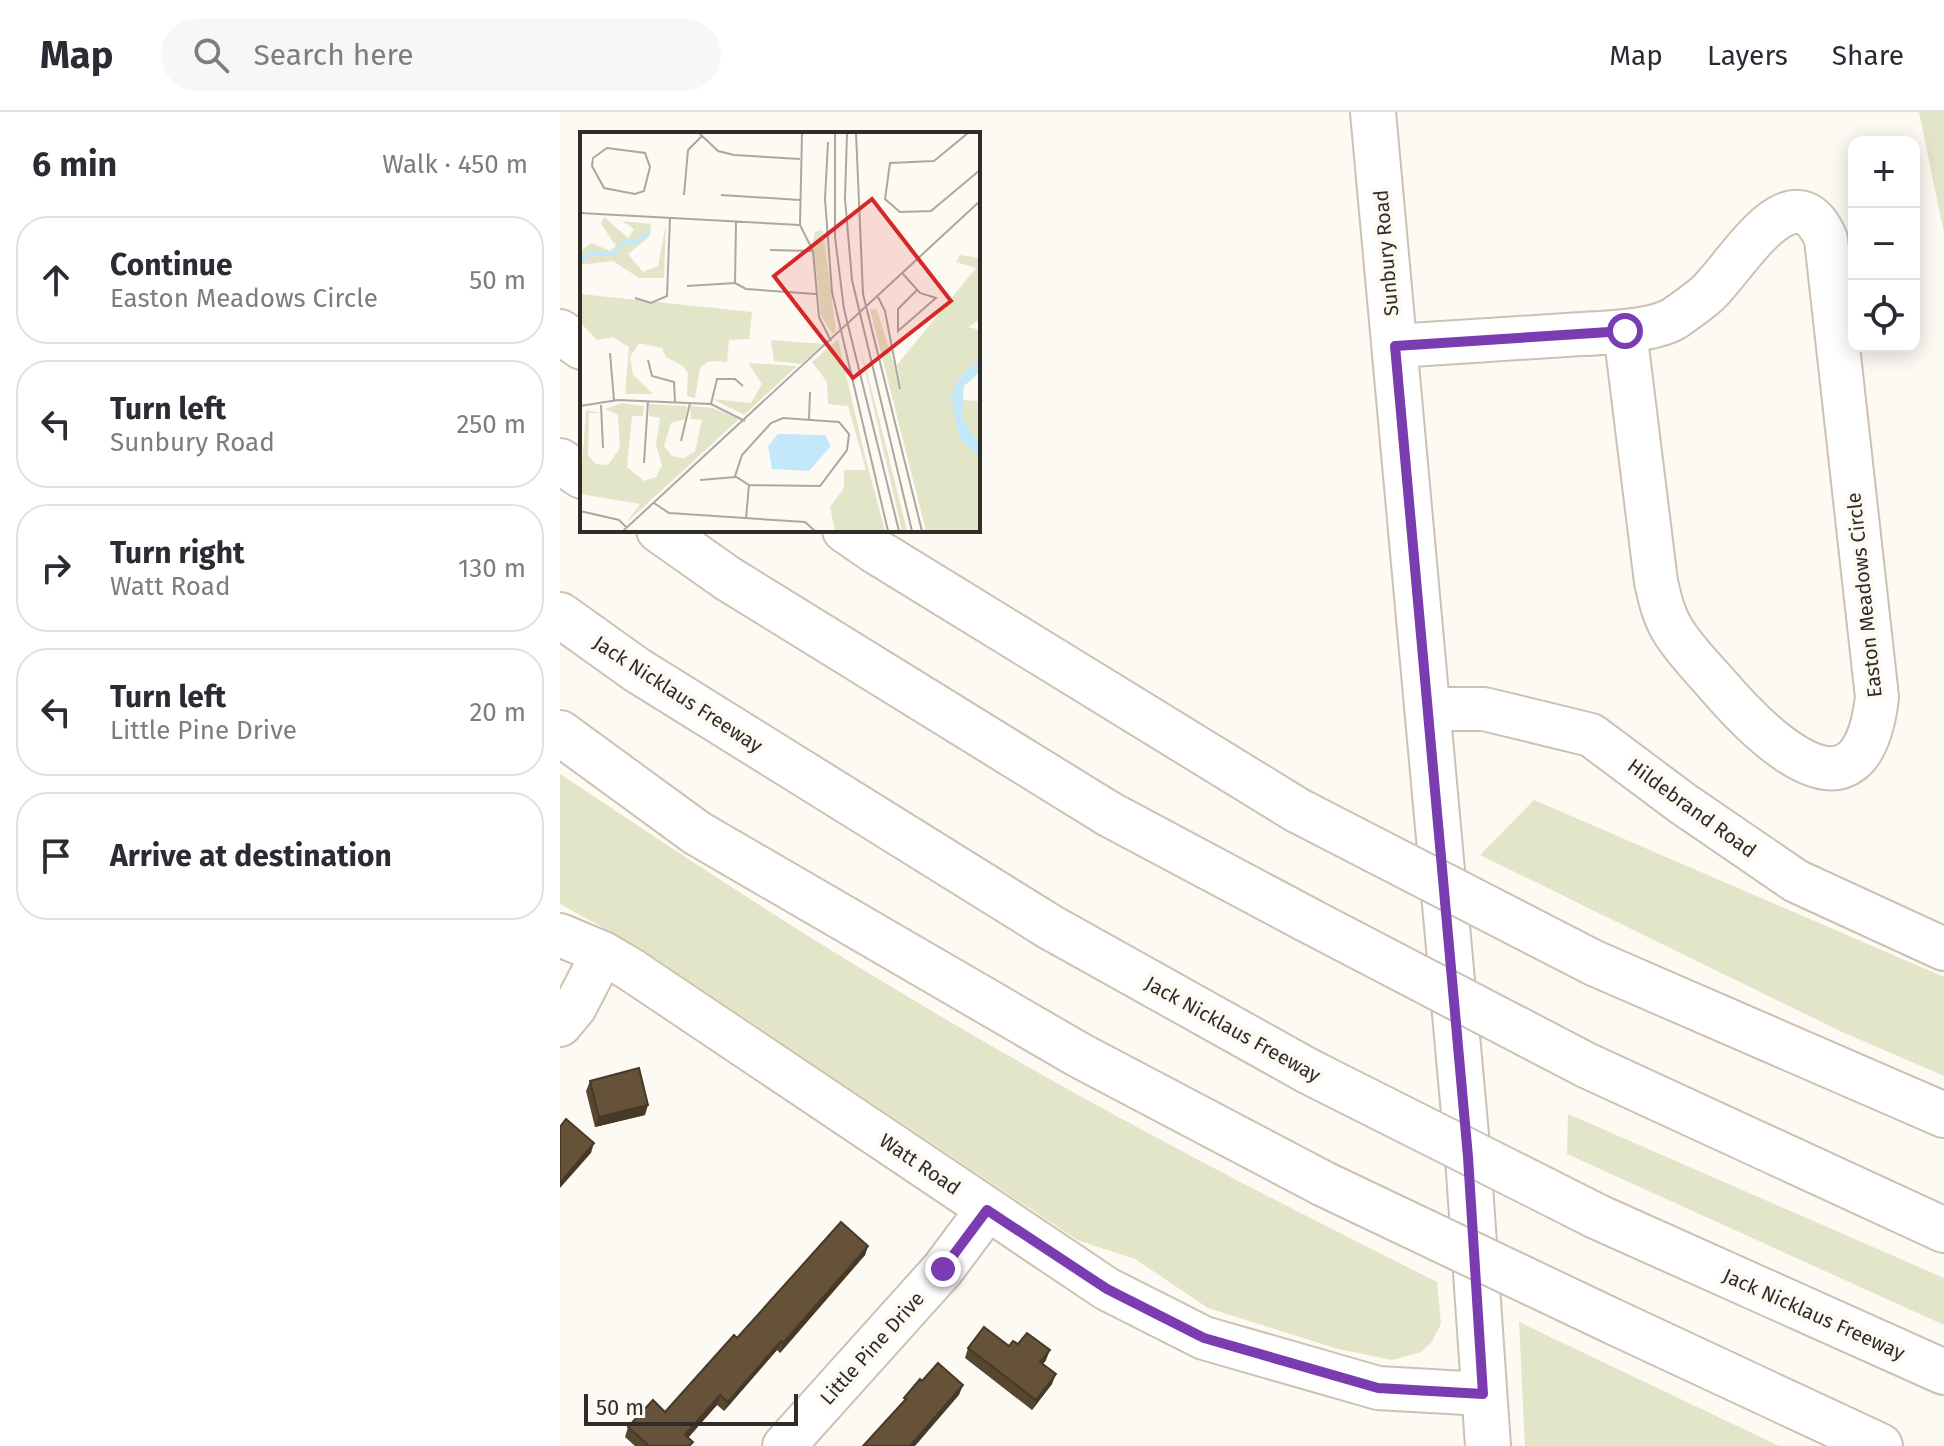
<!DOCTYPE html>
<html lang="en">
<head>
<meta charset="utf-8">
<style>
  body { margin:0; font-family:"Fira Sans",sans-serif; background:#f7f7f7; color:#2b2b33 }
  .controls { position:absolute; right:24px; top:24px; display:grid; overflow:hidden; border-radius:16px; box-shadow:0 4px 20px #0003 }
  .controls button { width:72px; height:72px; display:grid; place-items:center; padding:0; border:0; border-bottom:2px solid #e1e1e2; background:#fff; color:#2b2b33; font:40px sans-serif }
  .scale { position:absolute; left:24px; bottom:20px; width:214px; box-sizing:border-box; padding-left:8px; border:4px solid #312c27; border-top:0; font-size:22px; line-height:28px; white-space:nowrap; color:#312c27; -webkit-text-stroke:6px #fdf9f3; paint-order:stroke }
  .stop { position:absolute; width:24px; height:24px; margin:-18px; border:6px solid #7b3cb1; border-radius:50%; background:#fff }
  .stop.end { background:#7b3cb1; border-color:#fff; box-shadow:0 2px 8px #0008 }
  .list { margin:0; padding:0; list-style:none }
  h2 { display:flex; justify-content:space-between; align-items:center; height:104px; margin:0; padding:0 32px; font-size:34px }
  h2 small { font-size:26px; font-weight:400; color:#7c7c81 }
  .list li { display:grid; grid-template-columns:52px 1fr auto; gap:24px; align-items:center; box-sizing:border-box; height:128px; margin:0 16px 16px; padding:0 16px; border:2px solid #e1e1e2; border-radius:32px }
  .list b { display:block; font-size:30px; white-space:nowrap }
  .list p { margin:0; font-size:26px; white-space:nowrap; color:#7c7c81 }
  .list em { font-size:26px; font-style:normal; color:#7c7c81 }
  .icon { flex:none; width:44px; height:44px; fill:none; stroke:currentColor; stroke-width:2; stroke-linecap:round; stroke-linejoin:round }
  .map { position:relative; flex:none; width:1384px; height:1334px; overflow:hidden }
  header { display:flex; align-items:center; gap:48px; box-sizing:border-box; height:112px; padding:0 40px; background:#fff; border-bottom:2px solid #e1e1e2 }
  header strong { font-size:38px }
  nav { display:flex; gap:44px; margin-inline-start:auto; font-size:28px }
  .search { width:560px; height:72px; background:#f7f7f7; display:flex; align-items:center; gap:20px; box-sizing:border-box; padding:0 28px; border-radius:44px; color:#7c7c81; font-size:30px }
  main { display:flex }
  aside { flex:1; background:#fff }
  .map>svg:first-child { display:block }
  .green { fill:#e3e5c8 }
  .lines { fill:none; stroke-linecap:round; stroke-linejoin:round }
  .minor-casing { stroke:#cdc1b4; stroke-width:46 }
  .major-casing { stroke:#cdc1b4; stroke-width:48 }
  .highway-casing { stroke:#cdc1b4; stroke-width:48 }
  .minor { stroke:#fff; stroke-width:42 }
  .major { stroke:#fff; stroke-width:44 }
  .highway { stroke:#fff; stroke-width:44 }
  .highway-bridge-casing { stroke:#cdc1b4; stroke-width:48; stroke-linecap:butt }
  .highway-bridge { stroke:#fff; stroke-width:44 }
  .wall { fill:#574731 }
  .shaded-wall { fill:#473928 }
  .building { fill:#655239; stroke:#473928; stroke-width:2 }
  .route { stroke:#7b3cb1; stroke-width:10 }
  .labels { text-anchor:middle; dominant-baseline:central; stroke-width:8; stroke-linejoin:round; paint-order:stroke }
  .street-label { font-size:20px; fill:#312c27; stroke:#fdf9f3 }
  .inset-river { fill:none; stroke:#c2e8f9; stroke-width:4 }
  .inset-road { fill:none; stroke:#aba7a1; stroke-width:2 }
  .view { fill:#d62828; fill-opacity:0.15; stroke:#d62828; stroke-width:4 }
  .inset-edge { fill:none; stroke:#312c27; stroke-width:4 }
</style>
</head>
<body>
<header>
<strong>Map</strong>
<div class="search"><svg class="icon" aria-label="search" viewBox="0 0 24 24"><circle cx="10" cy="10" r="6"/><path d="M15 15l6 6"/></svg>Search here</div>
<nav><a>Map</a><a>Layers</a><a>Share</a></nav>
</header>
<main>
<aside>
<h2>6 min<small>Walk · 450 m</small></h2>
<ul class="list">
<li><svg class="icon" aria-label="ahead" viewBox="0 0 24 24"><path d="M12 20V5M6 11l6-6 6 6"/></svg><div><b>Continue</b><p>Easton Meadows Circle</p></div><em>50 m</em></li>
<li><svg class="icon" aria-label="left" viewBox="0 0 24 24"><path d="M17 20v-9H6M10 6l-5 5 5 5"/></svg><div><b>Turn left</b><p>Sunbury Road</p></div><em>250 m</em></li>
<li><svg class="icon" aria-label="right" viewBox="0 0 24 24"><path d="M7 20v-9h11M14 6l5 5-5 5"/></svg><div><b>Turn right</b><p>Watt Road</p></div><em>130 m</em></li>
<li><svg class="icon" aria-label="left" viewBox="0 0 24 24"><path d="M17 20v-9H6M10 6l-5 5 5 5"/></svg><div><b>Turn left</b><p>Little Pine Drive</p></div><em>20 m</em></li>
<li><svg class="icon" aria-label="arrive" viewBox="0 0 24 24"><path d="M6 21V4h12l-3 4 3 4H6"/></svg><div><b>Arrive at destination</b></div></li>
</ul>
</aside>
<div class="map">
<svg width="1384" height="1334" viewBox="0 0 1384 1334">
  <rect width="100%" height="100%" fill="#fdf9f3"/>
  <path class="green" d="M 1359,0 L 1384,0 L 1384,121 Z
    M 0,662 C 106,732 211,803 320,868 C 501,978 688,1076 877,1170 L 881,1212 L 871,1231 L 861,1240 L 832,1248 L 778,1237 L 648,1196 L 575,1147 L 517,1128 L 75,833 L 0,792 Z
    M 974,688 L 1384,865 L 1384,964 L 1280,919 L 920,743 Z
    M 1008,1002 L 1384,1166 L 1384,1213 L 1007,1042 Z
    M 959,1210 L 1219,1334 L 965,1334 Z"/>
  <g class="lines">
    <g class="minor-casing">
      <path id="minor" d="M 835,234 C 892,230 949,227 1006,223 C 1035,221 1091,221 1115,206 C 1126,198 1140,189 1149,180 C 1177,153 1234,52 1266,127 L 1317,585 C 1301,725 1202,625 1155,570 C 1140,553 1123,536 1112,517 C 1103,502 1100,487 1096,470 L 1065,219
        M 868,597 L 924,597 L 1031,623 L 1122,691 L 1236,769 L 1384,837
        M 0,823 L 43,841 L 70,857 L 547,1177 L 644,1226 L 818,1276 L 923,1282
        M 0,913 L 15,895 L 43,841
        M 224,1334 L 383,1157 L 427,1098"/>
    </g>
    <g class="major-casing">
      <path id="major" d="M 813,0 L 908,1045 L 928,1334"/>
    </g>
    <g class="highway-casing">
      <path id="highway" d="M 0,220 L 22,235
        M 0,349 L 22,364
        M 99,418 L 167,466 L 549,702 L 746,807
        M 285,418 L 317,440 L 737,698
        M 0,503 L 77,558 L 490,815 L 748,959
        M 0,621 L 137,721 L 519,943 L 764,1072
        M 1034,851 L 1384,1003
        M 1026,953 L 1384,1118
        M 1038,1105 L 1384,1260
        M 1052,1209 L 1320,1334"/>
    </g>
    <use href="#minor" class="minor"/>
    <use href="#major" class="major"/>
    <use href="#highway" class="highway"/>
    <g class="highway-bridge-casing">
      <path id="highway-bridge" d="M 737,698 L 1034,851
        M 746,807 L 1026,953
        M 748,959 L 1038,1105
        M 764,1072 L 1052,1209"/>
    </g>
    <use href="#highway-bridge" class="highway-bridge"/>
  </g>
  <path class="wall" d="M 30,969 L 85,1003 L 35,1015 L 26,979 Z
    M 308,1134 L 305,1143 L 220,1241 L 217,1238 L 164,1299 L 157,1293 L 128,1325 L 131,1334 L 75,1334 L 65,1325 L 68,1315 L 105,1300 L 177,1226 Z
    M 458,1232 L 486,1248 L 483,1252 L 492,1272 L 472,1298 L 405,1246 L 408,1236 Z"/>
  <path class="shaded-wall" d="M 88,993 L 85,1003 L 35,1015 L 39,1005 Z
    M 34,1031 L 31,1041 L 0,1076 L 0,1071 Z
    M 308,1134 L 305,1143 L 220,1241 L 223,1231 Z
    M 221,1229 L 217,1238 L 164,1299 L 168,1290 Z
    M 490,1238 L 486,1248 L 477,1260 L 480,1250 Z
    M 496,1262 L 492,1272 L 472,1298 L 476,1288 Z
    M 403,1273 L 399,1283 L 355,1334 L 350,1334 Z
    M 160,1283 L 157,1293 L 122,1333 L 125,1323 Z"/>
  <path class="building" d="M 79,956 L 88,993 L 39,1005 L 30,969 Z
    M 6,1007 L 34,1031 L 0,1071 L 0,1015 Z
    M 281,1110 L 308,1134 L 223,1231 L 221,1229 L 168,1290 L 160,1283 L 125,1323 L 133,1330 L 129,1334 L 85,1334 L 87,1332 L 68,1315 L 93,1288 L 105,1300 L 174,1223 L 177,1226 Z
    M 424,1215 L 449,1234 L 453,1229 L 458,1232 L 467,1221 L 490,1238 L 480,1250 L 496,1262 L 476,1288 L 408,1236 Z
    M 378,1251 L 403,1273 L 350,1334 L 303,1334 L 346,1287 L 344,1286 L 360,1267 L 362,1269 Z"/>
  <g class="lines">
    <path class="route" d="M 383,1157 L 427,1098 L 547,1177 L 644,1226 L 818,1276 L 923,1282 L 908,1045 L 835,234 L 1065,219"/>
  </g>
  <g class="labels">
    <g class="street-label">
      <text transform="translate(826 141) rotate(-95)">Sunbury Road</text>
      <text transform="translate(1304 483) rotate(-96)">Easton Meadows Circle</text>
      <text transform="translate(118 582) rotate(33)">Jack Nicklaus Freeway</text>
      <text transform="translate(1132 696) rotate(36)">Hildebrand Road</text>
      <text transform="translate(673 917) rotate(29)">Jack Nicklaus Freeway</text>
      <text transform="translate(360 1052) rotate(34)">Watt Road</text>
      <text transform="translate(1254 1202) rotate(24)">Jack Nicklaus Freeway</text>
      <text transform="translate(312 1236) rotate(-48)">Little Pine Drive</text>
    </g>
  </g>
  <g transform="translate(20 20)">
    <rect width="400" height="400" fill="#fdf9f3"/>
    <path d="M 24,85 L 48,106 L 54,97 L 42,89 L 71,92 L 69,105 L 48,122 L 63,140 L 78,134 L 86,92 L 84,146 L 59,146 L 33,129 L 0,133 L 0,119 L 12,111 L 30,119 L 36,114 L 21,92 ZM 243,98 L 256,199 L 253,202 L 241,184 L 233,110 L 235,100 ZM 380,123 L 400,126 L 400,187 L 388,195 L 400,198 L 400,227 L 378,247 L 379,305 L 400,326 L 400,399 L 346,399 L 290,177 L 297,178 L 322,259 L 317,233 L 396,136 L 376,130 ZM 0,162 L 172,180 L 169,207 L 149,208 L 147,230 L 129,229 L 120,236 L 115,266 L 107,264 L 108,241 L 103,234 L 86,225 L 82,216 L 59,211 L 50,225 L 53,243 L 73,262 L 45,262 L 49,215 L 33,205 L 17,208 L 0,190 ZM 276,199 L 298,282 L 327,399 L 322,399 ZM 258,207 L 284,320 L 305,399 L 255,399 L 250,375 L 264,356 L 264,338 L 286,338 L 268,274 L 248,272 L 247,250 L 232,230 ZM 191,208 L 244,212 L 221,232 L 194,229 ZM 168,231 L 217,234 L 164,283 L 133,267 L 171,271 L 182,252 ZM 383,268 L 400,269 L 400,313 L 382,286 ZM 42,271 L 64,274 L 63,284 L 52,284 L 47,335 L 64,349 L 76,345 L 82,334 L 76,313 L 80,286 L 69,284 L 69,272 L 107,274 L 105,287 L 91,291 L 84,314 L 92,324 L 104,326 L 115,319 L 122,288 L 111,287 L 110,274 L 133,276 L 159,287 L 46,391 L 60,372 L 0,362 L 6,278 L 20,281 L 9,281 L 8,323 L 16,332 L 28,333 L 40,316 L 38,283 L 25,277 Z" fill="#e3e5c8"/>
    <path d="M 400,227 L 400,240 L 384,254 L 382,286 L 400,313 L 400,326 L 379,305 L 371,264 L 378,247 ZM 198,302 L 245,303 L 251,314 L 229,339 L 192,337 L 188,314 Z" fill="#c2e8f9"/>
    <path class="inset-river" d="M 0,128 L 12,121 L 33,122 L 44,110 L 58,109 L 70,99"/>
    <path class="inset-road" d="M 119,1 L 138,19 L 154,23 L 220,27M 222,1 L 220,93 L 233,119 L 239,185 L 251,209M 255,1 L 255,105 L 264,177 L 319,399M 267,1 L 265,67 L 272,148 L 332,399M 276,1 L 283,162 L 342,399M 388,1 L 354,29 L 310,31 L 305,67 L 320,80 L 351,79 L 400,38M 248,10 L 245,67 L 252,160 L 308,399M 27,16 L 65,21 L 70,35 L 64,59 L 55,62 L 24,56 L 12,34 L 13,26 ZM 104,63 L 108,18 L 122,4M 141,63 L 220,68M 0,81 L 220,93M 190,118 L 233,119M 323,142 L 340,161 L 356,166 L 318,199 L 318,177 L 337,158M 155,151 L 166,157 L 236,162M 155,151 L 156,90M 107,154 L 155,151M 298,165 L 305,179 L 320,257M 55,166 L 71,171 L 87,164 L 90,85M 30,221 L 34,268M 68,228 L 72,244 L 94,250 L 95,270M 131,272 L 137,247 L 155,247 L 163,254M 21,273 L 23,316M 0,274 L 38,268 L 131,272 L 165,289M 203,286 L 259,290 L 269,302 L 267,318 L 240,354 L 169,353 L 155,344 L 162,323 L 191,291 ZM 229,287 L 230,260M 101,309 L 110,271M 64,331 L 68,269M 120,348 L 156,345M 74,371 L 89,381 L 225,390 L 235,399M 0,379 L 39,388 L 47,396M 166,386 L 169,353M 43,399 L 400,69"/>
    <path class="view" d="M 292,67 L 371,169 L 273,246 L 194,144 Z"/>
    <rect width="400" height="400" class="inset-edge"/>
  </g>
</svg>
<div class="controls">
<button>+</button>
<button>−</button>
<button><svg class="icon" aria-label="locate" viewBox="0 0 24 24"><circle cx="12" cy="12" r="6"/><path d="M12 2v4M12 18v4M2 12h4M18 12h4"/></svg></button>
</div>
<div class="scale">50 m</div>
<div class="stop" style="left:1065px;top:219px"></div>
<div class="stop end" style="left:383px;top:1157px"></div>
</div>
</main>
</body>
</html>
